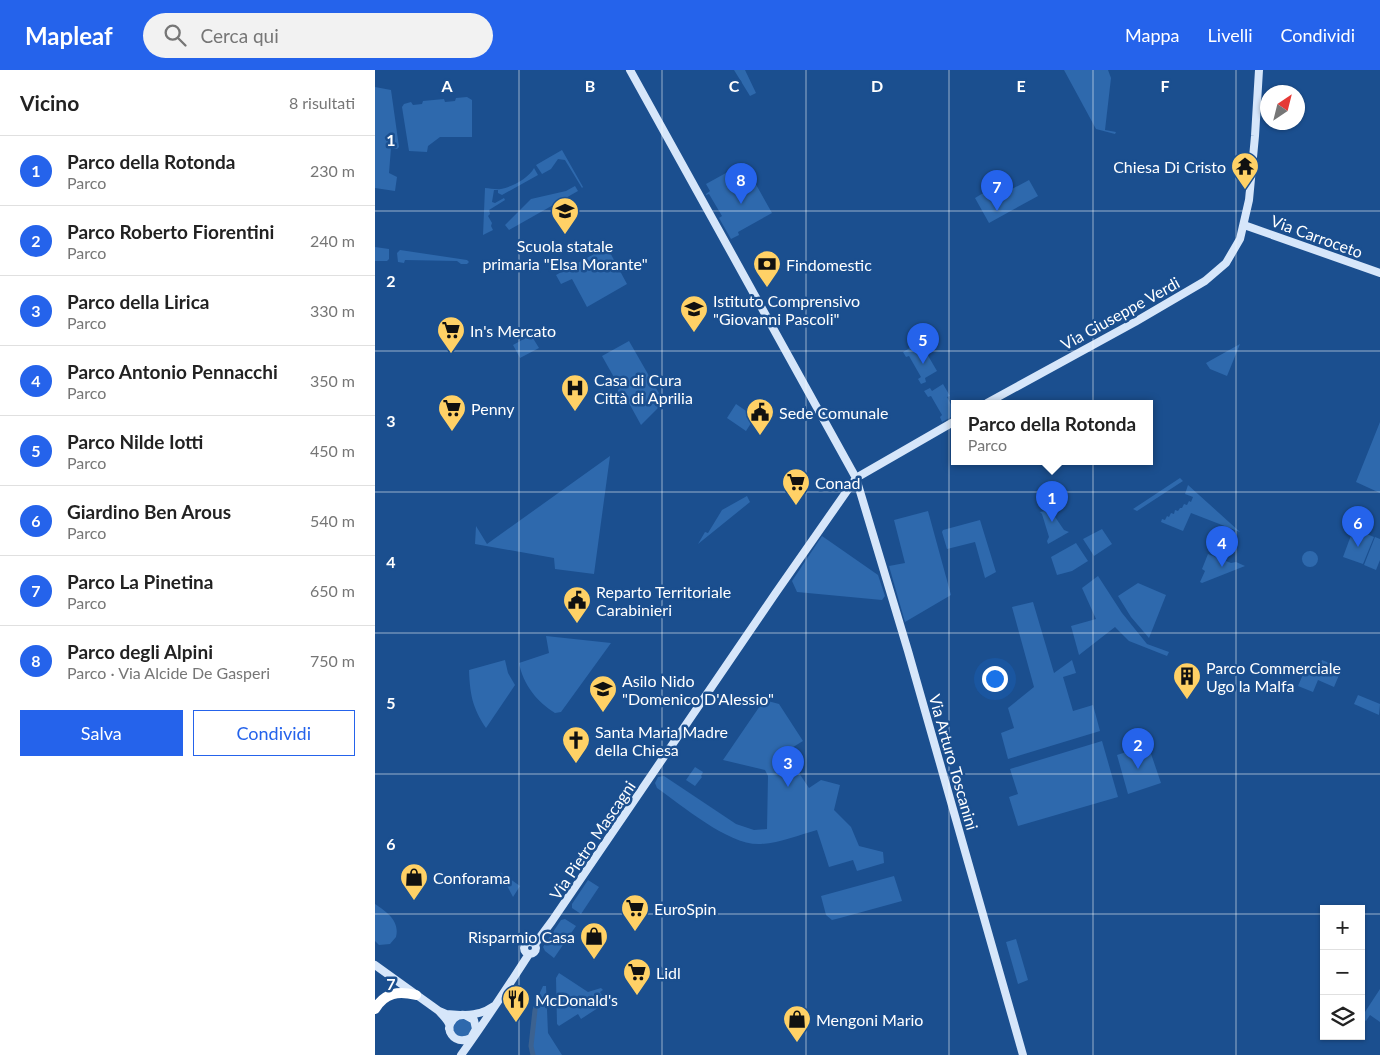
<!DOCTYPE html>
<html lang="it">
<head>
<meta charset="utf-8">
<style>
  body { margin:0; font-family:Lato,sans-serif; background:#f2f2f2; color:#222 }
  .controls { position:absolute; right:15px; bottom:15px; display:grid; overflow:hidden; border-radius:0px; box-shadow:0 1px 4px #0004 }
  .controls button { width:45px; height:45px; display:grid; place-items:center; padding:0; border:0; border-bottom:1px solid #e0e0e0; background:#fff; color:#222; font:25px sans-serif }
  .compass { position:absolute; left:885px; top:15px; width:45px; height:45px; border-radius:50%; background:#fff; box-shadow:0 1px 4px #0004; rotate:35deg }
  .you { position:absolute; left:619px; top:608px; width:18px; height:18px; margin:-12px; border:4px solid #fff; border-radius:50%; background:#1a73e8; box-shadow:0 0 0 8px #1a73e833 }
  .badge { display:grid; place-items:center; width:32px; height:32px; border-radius:50%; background:#2563eb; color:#fff; font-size:16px; font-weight:700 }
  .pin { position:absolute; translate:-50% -41px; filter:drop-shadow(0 1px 2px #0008) }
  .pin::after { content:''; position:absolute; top:26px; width:18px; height:15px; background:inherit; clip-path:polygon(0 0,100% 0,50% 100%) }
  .popup { position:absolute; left:576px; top:330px; width:202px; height:65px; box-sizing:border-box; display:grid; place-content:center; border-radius:0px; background:#fff; filter:drop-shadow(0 1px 4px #0005); font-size:16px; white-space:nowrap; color:#767676 }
  .popup b { font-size:19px; color:#222 }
  .popup::after { content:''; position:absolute; left:50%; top:100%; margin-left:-10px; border:10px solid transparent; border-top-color:#fff }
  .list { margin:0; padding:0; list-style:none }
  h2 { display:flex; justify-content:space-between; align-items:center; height:65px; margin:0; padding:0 20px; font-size:21px }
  h2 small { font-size:16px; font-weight:400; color:#767676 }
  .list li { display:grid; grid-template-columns:32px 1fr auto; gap:15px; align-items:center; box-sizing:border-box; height:70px; padding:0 20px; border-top:1px solid #e0e0e0 }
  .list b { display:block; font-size:19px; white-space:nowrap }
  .list p { margin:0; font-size:16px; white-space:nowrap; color:#767676 }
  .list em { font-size:16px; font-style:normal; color:#767676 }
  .actions { display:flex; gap:10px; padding:15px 20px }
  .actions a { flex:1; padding:11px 0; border:1px solid #2563eb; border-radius:0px; text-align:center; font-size:18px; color:#2563eb }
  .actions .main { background:#2563eb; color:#fff }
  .icon { flex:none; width:28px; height:28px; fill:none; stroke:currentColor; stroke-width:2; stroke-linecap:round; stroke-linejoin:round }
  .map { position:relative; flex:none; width:1005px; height:985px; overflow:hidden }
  header { display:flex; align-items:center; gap:30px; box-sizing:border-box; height:70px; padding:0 25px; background:#2563eb; color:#fff }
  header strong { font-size:24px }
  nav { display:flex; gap:28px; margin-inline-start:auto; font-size:18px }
  .search { width:350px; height:45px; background:#f2f2f2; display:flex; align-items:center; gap:12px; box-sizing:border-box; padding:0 18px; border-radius:28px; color:#767676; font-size:19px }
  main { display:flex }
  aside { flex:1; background:#fff }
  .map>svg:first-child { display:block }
  .green { fill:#2e69ad }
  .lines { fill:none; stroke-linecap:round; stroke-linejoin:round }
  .canal { stroke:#3c6290; stroke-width:5 }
  .secondary { stroke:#d6e6fa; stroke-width:8 }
  .highway { stroke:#fff; stroke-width:10 }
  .grid { fill:none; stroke:#fff; stroke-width:1; stroke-opacity:0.55 }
  .labels { text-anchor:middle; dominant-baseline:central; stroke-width:5; stroke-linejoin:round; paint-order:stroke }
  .poi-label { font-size:16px; fill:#fff; stroke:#1b4f8f; text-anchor:start }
  .street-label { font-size:16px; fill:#fff; stroke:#1b4f8f }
  .grid-label { font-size:16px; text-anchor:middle; font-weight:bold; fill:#fff; stroke:#1b4f8f; stroke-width:5; stroke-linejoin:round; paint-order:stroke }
</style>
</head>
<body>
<header>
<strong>Mapleaf</strong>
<div class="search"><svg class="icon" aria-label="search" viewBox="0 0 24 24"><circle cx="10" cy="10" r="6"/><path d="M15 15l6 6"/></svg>Cerca qui</div>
<nav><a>Mappa</a><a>Livelli</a><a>Condividi</a></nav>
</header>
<main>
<aside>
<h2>Vicino<small>8 risultati</small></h2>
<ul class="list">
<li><span class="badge">1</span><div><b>Parco della Rotonda</b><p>Parco</p></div><em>230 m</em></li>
<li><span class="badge">2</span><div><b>Parco Roberto Fiorentini</b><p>Parco</p></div><em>240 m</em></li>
<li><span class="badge">3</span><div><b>Parco della Lirica</b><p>Parco</p></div><em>330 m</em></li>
<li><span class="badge">4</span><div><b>Parco Antonio Pennacchi</b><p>Parco</p></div><em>350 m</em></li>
<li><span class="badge">5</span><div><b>Parco Nilde Iotti</b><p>Parco</p></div><em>450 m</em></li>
<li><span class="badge">6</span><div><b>Giardino Ben Arous</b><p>Parco</p></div><em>540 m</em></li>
<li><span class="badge">7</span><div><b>Parco La Pinetina</b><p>Parco</p></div><em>650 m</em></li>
<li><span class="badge">8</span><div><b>Parco degli Alpini</b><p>Parco · Via Alcide De Gasperi</p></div><em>750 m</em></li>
</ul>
<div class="actions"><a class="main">Salva</a><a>Condividi</a></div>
</aside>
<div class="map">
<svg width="1005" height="985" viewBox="0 0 1005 985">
  <rect width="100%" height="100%" fill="#1b4f8f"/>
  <path class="green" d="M 359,0 L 370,0 L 381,23 L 375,26 Z
    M 689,0 L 733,0 L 736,8 L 730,60 L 741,62 L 740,64 L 721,59 Z
    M 0,17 L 16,20 L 24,77 L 22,79 L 16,78 L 14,103 L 22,107 L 20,121 L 0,118 Z
    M 81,28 L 92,27 L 97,30 L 97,67 L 65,67 L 53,76 L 52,82 L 34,81 L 27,37 L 29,34 L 36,32 L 38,35 L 47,34 L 48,31 L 69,29 L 70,32 L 80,31 Z
    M 187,80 L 208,117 L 207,118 L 190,90 L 183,89 L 176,99 L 167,104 L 161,95 Z
    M 369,93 L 397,143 L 363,162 L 364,165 L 356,169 L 344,148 L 347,146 L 334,124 L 331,125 L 331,124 L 335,121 L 331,114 Z
    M 159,98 L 163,105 L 127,125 L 123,123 L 123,120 L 119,120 L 117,132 L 120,133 L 129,128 L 130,130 L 114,140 L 115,144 L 113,146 L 117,153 L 116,156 L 118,160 L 108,165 L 110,118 C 115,118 121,120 126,119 C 137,117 154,108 159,98 Z
    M 654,110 L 663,126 L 614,153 L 600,128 L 615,119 L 620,128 Z
    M 200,116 L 203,121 L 134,160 L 130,155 L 156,129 L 191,121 Z
    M 0,177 L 14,179 L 14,189 L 12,191 L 0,191 Z
    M 232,177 L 252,214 L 212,237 L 197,209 L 186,214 L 181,205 Z
    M 25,180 L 92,190 L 94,192 L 92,194 L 86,194 L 82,191 L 30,190 L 29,193 L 23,192 L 22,183 Z
    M 156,265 L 164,278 L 145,288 L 138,275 Z
    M 254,271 L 289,332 L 266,355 L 249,324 L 246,325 L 243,323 L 243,320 L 245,318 L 227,286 Z
    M 545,272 L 562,301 L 550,308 L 551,312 L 546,314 L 543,309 L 546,307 L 534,286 L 531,287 L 528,282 Z
    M 865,274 L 852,306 L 835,299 L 831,293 Z
    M 568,314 L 575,326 L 572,327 L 579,340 L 580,345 L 567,352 L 565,347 L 567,345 L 556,326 L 553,327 L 549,321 L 555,318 L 557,321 Z
    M 361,334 L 380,347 L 371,361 L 352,348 Z
    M 1005,352 L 1005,423 L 981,412 Z
    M 235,386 L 219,504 L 180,499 L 179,488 L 100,474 L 101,456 L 112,474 Z
    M 805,408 L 808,411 L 762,441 L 758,439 Z
    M 813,415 L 865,462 L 816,443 L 808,461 L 786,452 L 787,449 L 790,450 L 792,446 L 794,447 L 796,443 L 799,444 L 800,440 L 803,441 L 805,438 L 807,438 L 809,434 L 812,435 L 814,431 L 816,432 L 818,427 L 810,424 Z
    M 372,426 L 375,432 L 323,474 L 330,462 L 333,463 L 347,440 Z
    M 676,437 L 676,441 L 689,460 L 694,462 L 673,474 L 672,471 L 674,467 L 667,444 L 665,442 L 670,441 Z
    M 553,441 L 576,525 L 530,552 L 514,496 L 530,493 L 519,450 Z
    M 605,450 L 621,502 L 610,508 L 600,472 L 572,479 L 567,462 L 568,460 Z
    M 984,458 L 987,459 L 987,462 L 999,467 L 988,494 L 968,487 L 978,460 Z
    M 727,459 L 737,474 L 719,486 L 708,469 Z
    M 447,466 L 503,505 L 510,526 L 507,530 L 422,522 L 417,511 Z
    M 1000,467 L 1005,469 L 1005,490 L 1001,500 L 989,495 Z
    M 701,473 L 713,491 L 697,501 L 682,505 L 676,487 Z
    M927 489a8 8 0 1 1 16 0a8 8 0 1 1-16 0Z
    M 833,484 L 856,493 L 861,492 L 870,496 L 827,513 L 825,512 L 830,501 L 827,499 Z
    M 723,506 L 747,543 L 772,574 L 794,582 L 792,586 L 754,571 L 740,557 L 704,585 L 696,556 L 721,549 L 707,518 Z
    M 763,513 L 791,525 L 774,568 L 756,547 L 743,526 Z
    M 658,532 L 679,603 L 697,590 L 701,603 L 688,607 L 698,641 L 718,635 L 725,661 L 633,689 L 626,663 L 639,658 L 633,638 L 659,617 L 637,537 Z
    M 171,566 L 236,573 L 186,642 L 180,643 C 162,632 148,614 144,593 L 174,583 Z
    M 130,590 L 133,603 L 140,615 L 111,658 C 97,637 95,624 94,600 Z
    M 947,590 L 967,598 L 959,617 L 943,610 L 938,622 L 923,616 L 929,602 L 940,606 Z
    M 983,625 L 1005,634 L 1004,645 L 979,634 Z
    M 389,630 L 404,634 L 428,671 L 410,682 L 434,718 L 446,710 L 465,715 L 459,740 L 476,757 L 484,776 L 508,782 L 509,793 L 482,801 L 478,790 L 454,797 L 442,760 C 424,765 405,773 386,774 C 354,776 308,736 282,718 L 280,713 L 283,707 L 289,706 L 361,754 L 379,760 L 392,759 L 393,706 L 390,700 L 348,690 Z
    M 727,671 L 743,727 L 643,756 L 634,727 L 643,724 L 635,699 Z
    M 773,675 L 786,713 L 753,724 L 742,685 Z
    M 320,697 L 328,702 L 326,706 L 327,707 L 320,716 L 311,710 Z
    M 125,802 L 145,816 L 138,827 Z
    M 519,806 L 527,831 L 465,848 L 457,850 L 451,845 L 446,826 Z
    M 213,810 L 224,817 L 206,844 L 197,838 L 197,834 Z
    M 0,834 C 12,842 25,851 21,867 L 15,874 L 4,875 L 0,871 Z
    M 190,849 L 201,856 L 179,888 L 170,881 L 168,877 L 186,850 Z
    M 641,869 L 653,910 L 643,914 L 631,872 Z
    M 184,903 L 213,922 L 226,918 L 228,920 L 225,922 L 230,930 L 225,933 L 226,936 L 206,949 L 203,944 L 184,956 L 182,954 L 181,908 Z
    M 168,916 L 171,916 L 173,963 L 187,985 L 159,985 L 157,976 L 161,940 L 158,938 Z
    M 1005,919 L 1005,952 L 995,945 L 991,951 L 986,947 L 986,945 L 988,945 Z
    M 86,947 L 97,951 L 98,963 L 87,969 L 77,962 L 78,952 Z"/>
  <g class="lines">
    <path class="canal" d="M 158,985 L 156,976 L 160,940"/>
    <path class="secondary" d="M 255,0 L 481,408 L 533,581 L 648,985
      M 869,155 L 1005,203
      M 612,333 L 760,252 L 830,211 L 851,193 L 865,169 L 874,130 L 880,66 L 884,0
      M149 878a6 6 0 1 1 12 0a6 6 0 1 1-12 0Z
      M 160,874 L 177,851 L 400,524 L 481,408 L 580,351
      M 0,895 L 64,941 L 71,944 L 85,945
      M 64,941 C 67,945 72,949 74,954 C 75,957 74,959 75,962 C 79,971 88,972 96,968 L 101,959 L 99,950 L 90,945 C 81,944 76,949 74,958
      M 90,945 C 102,944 109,943 119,936
      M 86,985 C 110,952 132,918 154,884"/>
    <path class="highway" d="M 0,939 C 10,922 24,921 41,925"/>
  </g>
  <path class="grid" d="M 144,0 L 144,985M 287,0 L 287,985M 431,0 L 431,985M 574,0 L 574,985M 718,0 L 718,985M 861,0 L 861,985M 0,141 L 1005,141M 0,281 L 1005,281M 0,422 L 1005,422M 0,563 L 1005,563M 0,704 L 1005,704M 0,844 L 949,844M 986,844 L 1005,844"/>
  <defs>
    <g id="temple-pin" transform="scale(1.4375)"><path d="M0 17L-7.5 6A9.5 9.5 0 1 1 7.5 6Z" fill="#ffd166" stroke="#1b4f8f"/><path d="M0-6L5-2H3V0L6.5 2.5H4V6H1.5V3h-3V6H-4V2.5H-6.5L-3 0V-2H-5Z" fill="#111"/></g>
    <g id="school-pin" transform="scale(1.4375)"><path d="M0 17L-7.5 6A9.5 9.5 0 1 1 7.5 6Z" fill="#ffd166" stroke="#1b4f8f"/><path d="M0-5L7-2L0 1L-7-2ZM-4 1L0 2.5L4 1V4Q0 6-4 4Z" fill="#111"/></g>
    <g id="bank-pin" transform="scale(1.4375)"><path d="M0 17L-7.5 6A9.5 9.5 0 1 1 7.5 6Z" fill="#ffd166" stroke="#1b4f8f"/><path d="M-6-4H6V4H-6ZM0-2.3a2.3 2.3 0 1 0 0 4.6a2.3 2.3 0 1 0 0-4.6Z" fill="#111"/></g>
    <g id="supermarket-pin" transform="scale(1.4375)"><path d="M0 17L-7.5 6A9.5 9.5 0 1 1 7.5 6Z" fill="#ffd166" stroke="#1b4f8f"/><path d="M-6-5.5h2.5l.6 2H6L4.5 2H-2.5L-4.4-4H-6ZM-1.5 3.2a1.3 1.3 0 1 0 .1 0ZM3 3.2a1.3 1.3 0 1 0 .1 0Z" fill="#111"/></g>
    <g id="hospital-pin" transform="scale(1.4375)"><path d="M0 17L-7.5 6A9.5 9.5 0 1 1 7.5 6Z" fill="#ffd166" stroke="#1b4f8f"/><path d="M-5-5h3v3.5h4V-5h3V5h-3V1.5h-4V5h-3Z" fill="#111"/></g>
    <g id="civic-pin" transform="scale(1.4375)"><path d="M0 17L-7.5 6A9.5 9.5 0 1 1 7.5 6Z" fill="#ffd166" stroke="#1b4f8f"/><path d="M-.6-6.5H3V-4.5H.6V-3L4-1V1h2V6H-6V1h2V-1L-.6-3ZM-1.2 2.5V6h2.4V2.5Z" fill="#111"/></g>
    <g id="building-pin" transform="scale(1.4375)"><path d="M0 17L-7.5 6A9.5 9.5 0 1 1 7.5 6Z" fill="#ffd166" stroke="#1b4f8f"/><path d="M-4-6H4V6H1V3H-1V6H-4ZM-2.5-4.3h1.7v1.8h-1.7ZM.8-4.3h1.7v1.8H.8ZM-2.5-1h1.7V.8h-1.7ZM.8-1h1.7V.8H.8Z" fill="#111"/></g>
    <g id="church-pin" transform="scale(1.4375)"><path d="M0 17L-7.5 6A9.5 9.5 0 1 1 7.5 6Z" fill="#ffd166" stroke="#1b4f8f"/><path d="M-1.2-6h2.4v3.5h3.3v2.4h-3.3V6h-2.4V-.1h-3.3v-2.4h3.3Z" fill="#111"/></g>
    <g id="shop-pin" transform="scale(1.4375)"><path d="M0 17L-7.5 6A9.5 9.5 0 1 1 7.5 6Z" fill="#ffd166" stroke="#1b4f8f"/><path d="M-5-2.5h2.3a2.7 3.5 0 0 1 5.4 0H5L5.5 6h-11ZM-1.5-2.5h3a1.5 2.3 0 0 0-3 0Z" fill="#111"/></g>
    <g id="restaurant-pin" transform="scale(1.4375)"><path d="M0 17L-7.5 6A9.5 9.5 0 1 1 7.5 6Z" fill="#ffd166" stroke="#1b4f8f"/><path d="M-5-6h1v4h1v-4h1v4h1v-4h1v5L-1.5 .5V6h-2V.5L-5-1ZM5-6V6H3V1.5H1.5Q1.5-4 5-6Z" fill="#111"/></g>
  </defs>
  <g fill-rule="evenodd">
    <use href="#temple-pin" x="870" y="96"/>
    <use href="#school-pin" x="190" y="141"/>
    <use href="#bank-pin" x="392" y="194"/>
    <use href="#school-pin" x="319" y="239"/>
    <use href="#supermarket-pin" x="76" y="260"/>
    <use href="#hospital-pin" x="200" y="318"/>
    <use href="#supermarket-pin" x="77" y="338"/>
    <use href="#civic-pin" x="385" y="342"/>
    <use href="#supermarket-pin" x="421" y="412"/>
    <use href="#civic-pin" x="202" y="530"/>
    <use href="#building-pin" x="812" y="606"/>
    <use href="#school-pin" x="228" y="619"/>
    <use href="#church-pin" x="201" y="670"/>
    <use href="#shop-pin" x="39" y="807"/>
    <use href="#supermarket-pin" x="260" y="838"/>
    <use href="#shop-pin" x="219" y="866"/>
    <use href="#supermarket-pin" x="262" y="902"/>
    <use href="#restaurant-pin" x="141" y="929"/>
    <use href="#shop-pin" x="422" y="949"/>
  </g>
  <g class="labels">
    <g class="poi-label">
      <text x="851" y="96" text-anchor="end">Chiesa Di Cristo</text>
      <text x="190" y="175" text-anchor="middle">Scuola statale<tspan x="190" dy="18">primaria "Elsa Morante"</tspan></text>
      <text x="411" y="194">Findomestic</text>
      <text x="338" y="230">Istituto Comprensivo<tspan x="338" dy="18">"Giovanni Pascoli"</tspan></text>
      <text x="95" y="260">In's Mercato</text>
      <text x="219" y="309">Casa di Cura<tspan x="219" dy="18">Città di Aprilia</tspan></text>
      <text x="96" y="338">Penny</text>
      <text x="404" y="342">Sede Comunale</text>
      <text x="440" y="412">Conad</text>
      <text x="221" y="521">Reparto Territoriale<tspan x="221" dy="18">Carabinieri</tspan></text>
      <text x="831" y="597">Parco Commerciale<tspan x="831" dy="18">Ugo la Malfa</tspan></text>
      <text x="247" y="610">Asilo Nido<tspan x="247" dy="18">"Domenico D'Alessio"</tspan></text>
      <text x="220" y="661">Santa Maria Madre<tspan x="220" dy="18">della Chiesa</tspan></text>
      <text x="58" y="807">Conforama</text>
      <text x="279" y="838">EuroSpin</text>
      <text x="200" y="866" text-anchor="end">Risparmio Casa</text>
      <text x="281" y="902">Lidl</text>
      <text x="160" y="929">McDonald's</text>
      <text x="441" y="949">Mengoni Mario</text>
    </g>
    <g class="street-label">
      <text transform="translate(942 166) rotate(20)">Via Carroceto</text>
      <text transform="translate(745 243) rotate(-29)">Via Giuseppe Verdi</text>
      <text transform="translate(579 692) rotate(74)">Via Arturo Toscanini</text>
      <text transform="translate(217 770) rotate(-56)">Via Pietro Mascagni</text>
    </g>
  </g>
  <g class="grid-label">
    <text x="72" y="22">A</text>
    <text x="215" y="22">B</text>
    <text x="359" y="22">C</text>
    <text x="502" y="22">D</text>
    <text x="646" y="22">E</text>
    <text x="790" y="22">F</text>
    <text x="16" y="76">1</text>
    <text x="16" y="217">2</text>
    <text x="16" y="357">3</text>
    <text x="16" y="498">4</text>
    <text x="16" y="639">5</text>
    <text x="16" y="780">6</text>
    <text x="16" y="920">7</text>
  </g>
</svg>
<div class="controls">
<button>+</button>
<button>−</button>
<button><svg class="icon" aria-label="layers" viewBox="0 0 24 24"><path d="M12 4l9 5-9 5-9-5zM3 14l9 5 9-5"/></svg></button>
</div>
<svg class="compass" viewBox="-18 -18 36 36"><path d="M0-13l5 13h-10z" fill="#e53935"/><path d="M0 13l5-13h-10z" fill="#767676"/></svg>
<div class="you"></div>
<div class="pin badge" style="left:677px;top:452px">1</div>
<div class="popup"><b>Parco della Rotonda</b>Parco</div>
<div class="pin badge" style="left:763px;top:699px">2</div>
<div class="pin badge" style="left:413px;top:717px">3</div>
<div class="pin badge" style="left:847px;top:497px">4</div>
<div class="pin badge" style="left:548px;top:294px">5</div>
<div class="pin badge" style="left:983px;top:477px">6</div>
<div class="pin badge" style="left:622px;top:141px">7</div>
<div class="pin badge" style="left:366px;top:134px">8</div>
</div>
</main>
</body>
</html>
